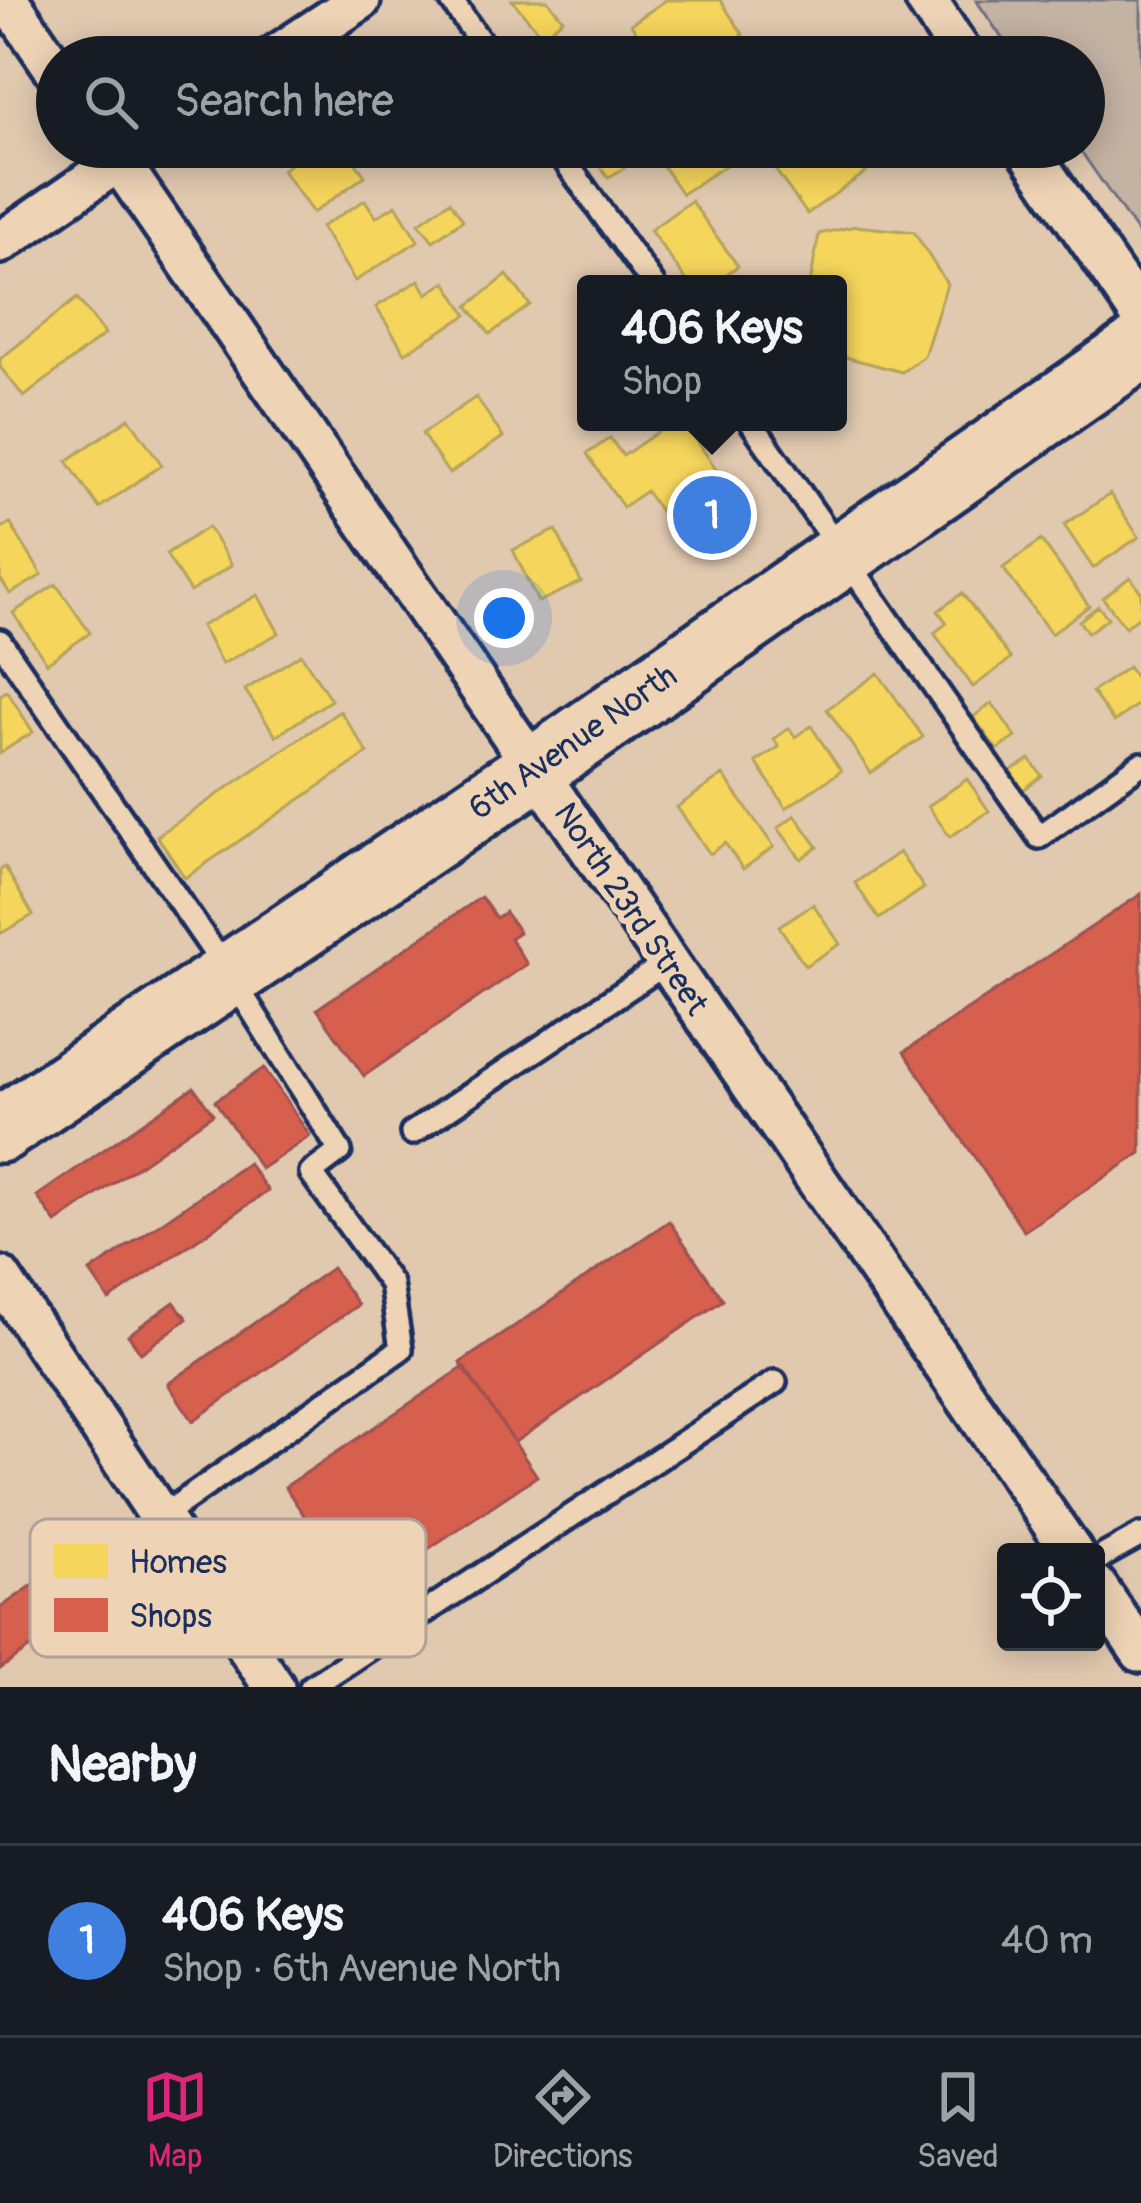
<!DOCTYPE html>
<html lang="en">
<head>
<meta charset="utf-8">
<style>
  body { margin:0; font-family:Pangolin,sans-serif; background:#20242c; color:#f1f3f6 }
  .controls { position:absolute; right:36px; bottom:36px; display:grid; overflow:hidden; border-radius:12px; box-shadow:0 6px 30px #0003 }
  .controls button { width:108px; height:108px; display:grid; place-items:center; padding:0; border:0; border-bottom:3px solid #363941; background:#171b24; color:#f1f3f6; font:60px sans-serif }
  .you { position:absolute; left:504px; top:618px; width:42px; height:42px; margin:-30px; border:9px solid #fff; border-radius:50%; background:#1a73e8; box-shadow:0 0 0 18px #1a73e833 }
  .badge { display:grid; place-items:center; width:78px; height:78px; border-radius:50%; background:#db2777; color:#fff; font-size:39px; font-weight:700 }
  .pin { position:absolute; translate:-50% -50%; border:6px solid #fff; box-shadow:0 3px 12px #0006 }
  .popup { position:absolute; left:577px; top:275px; width:270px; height:156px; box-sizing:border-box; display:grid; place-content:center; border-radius:12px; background:#171b24; filter:drop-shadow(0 3px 9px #0005); font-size:39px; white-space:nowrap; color:#9ea1a6 }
  .popup b { font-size:45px; color:#f1f3f6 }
  .popup::after { content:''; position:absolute; left:50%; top:100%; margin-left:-24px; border:24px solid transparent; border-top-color:#171b24 }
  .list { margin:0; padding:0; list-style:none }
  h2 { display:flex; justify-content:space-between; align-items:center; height:156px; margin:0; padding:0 48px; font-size:51px }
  h2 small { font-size:39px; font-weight:400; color:#9ea1a6 }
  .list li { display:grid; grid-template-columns:78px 1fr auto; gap:36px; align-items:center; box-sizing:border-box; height:192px; padding:0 48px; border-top:3px solid #363941 }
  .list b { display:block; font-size:45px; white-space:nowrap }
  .list p { margin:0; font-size:39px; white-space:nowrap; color:#9ea1a6 }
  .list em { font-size:39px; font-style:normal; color:#9ea1a6 }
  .icon { flex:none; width:66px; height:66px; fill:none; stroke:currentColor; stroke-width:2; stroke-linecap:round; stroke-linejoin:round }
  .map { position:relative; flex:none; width:1141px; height:1687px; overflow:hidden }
  .search { position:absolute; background:#171b24; box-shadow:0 6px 30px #0003; left:36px; right:36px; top:36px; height:132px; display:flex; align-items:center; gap:30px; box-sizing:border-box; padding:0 42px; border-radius:66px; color:#9ea1a6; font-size:45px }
  .sheet { height:348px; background:#171b24 }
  nav { display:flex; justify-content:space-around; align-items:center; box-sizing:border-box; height:168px; border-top:3px solid #363941; background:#171b24; font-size:33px; color:#9ea1a6 }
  nav a { display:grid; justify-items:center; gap:6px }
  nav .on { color:#db2777 }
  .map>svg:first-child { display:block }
  .green { fill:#c4b2a3; stroke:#707080; stroke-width:3 }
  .homes { fill:#f6d55c; stroke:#b4a35d; stroke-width:3 }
  .shops { fill:#d6604d; stroke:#9e5152; stroke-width:3 }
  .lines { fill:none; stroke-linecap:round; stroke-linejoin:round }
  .lane-casing { stroke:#1b2f5e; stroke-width:30 }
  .street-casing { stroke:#1b2f5e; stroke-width:48 }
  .primary-casing { stroke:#1b2f5e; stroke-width:72 }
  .lane { stroke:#eed3b5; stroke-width:21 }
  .street { stroke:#eed3b5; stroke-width:39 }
  .primary { stroke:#eed3b5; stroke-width:63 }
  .labels { text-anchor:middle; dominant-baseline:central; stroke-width:12; stroke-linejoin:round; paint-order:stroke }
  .street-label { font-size:33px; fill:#1b2f5e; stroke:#eed3b5 }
  .key { fill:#eed3b5; stroke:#afa29b; stroke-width:3 }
  .key-label { font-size:33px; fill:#1b2f5e }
</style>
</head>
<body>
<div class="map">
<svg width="1141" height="1687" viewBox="0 0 1141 1687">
  <rect width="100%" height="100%" fill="#e1c9b0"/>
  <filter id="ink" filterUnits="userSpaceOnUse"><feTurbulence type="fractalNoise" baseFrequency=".00833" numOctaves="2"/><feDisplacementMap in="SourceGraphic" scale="24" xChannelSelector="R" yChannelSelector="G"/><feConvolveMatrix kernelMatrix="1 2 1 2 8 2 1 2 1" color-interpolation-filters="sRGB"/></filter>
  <g filter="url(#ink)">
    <path class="green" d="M 976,0 L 1141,0 L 1141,238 L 1078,147 L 1084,147 L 1084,57 L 1015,57 Z"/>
    <path class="homes" d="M 512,0 L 547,0 L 563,19 L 542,36 Z
      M 666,0 L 720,0 L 743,34 L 710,57 L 653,57 L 631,24 Z
      M 762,43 L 772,57 L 742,57 Z
      M 314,147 L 344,147 L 365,176 L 313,213 L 282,170 Z
      M 605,147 L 628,147 L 636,160 L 608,178 L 592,155 Z
      M 650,147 L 713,147 L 726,165 L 682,194 Z
      M 780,147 L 867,147 L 879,163 L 807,214 L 766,157 Z
      M 365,200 L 376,217 L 396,205 L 418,241 L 355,281 L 321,227 Z
      M 450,201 L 463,220 L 433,241 L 419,223 Z
      M 691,201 L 738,266 L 713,284 L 689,284 L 650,230 Z
      M 855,226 L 914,232 L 947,284 L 924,356 L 902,372 L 838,355 L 838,284 L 810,284 L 819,234 Z
      M 507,275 L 530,305 L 490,334 L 468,306 Z
      M 419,280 L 427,294 L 446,282 L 467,315 L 405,353 L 376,307 Z
      M 77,298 L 105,334 L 24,397 L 0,367 L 0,359 Z
      M 476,397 L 503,437 L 449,474 L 422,434 Z
      M 129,418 L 162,465 L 99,508 L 67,461 Z
      M 672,422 L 684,422 L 731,491 L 673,530 L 646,491 L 623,507 L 587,454 L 610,438 L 623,456 Z
      M 1110,494 L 1139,537 L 1093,568 L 1064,525 Z
      M 10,523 L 42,575 L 10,594 L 0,578 L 0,529 Z
      M 208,527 L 232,565 L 190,592 L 166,554 Z
      M 556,530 L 581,582 L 538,602 L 513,550 Z
      M 1041,540 L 1089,606 L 1051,634 L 1003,568 Z
      M 1130,577 L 1141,592 L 1141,615 L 1125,627 L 1103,598 Z
      M 56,584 L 90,633 L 47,663 L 13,613 Z
      M 962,593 L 1011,659 L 973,687 L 934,633 L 947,623 L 938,611 Z
      M 258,595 L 279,633 L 222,664 L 201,626 Z
      M 1098,606 L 1108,618 L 1088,633 L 1079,621 Z
      M 301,654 L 331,700 L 276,736 L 245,690 Z
      M 1128,667 L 1141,685 L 1141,702 L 1114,722 L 1092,692 Z
      M 878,673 L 923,737 L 871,773 L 827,709 Z
      M 7,691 L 33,732 L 0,753 L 0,695 Z
      M 992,703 L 1016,737 L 997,750 L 973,717 Z
      M 340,711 L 368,753 L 185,878 L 157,836 Z
      M 811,726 L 841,771 L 786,808 L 756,762 L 779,747 L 774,739 L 789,728 L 795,737 Z
      M 1030,759 L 1042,776 L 1023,790 L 1010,771 Z
      M 723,775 L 774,847 L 743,869 L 725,843 L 710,854 L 677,807 Z
      M 967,779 L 989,811 L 950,837 L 928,806 Z
      M 795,815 L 818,847 L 801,859 L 778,828 Z
      M 899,852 L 924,888 L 879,919 L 855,883 Z
      M 5,867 L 33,915 L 0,934 L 0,870 Z
      M 813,904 L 840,944 L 805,966 L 779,926 Z"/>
    <path class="shops" d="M 1141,894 L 1141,1153 L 1024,1231 L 904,1052 Z
      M 481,897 L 496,918 L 505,912 L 519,932 L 510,938 L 527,964 L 364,1076 L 317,1009 Z
      M 264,1068 L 310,1136 L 261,1169 L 215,1101 Z
      M 194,1087 L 213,1114 L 56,1223 L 37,1196 Z
      M 248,1163 L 268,1191 L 109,1300 L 90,1272 Z
      M 669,1221 L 723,1300 L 515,1442 L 460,1363 Z
      M 332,1268 L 358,1305 L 193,1421 L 168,1384 Z
      M 174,1302 L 187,1319 L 141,1353 L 128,1335 Z
      M 464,1367 L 537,1476 L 358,1596 L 285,1487 Z
      M 84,1549 L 113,1590 L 0,1669 L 0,1608 Z"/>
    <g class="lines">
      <g class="lane-casing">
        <path id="lane" d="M 451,0 L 491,57
          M 555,147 L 653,284
          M 751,422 L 1039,837 L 1141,764
          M 0,641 L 230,975 L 340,1151 L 311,1173 L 391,1284 L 401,1349 L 161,1517
          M 412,1133 L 668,962
          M 1096,1560 L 1141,1535
          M 311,1687 L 775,1382"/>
      </g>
      <g class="street-casing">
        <path id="street" d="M 8,0 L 57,72
          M 926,0 L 964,57
          M 274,57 L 360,0
          M 109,147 L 1072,1552
          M 1026,147 L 1141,315
          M 0,243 L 139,147
          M 0,1277 L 274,1687
          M 1096,1586 L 1141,1652"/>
      </g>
      <g class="primary-casing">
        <path id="primary" d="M 0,1130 L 535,769 L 1141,347"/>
      </g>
      <use href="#lane" class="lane"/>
      <use href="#street" class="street"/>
      <use href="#primary" class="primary"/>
    </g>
  </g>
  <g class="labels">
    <g class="street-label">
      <text transform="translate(573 742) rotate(-35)">6th Avenue North</text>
      <text transform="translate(631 909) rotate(56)">North 23rd Street</text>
    </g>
  </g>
  <rect x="30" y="1519" width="396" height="138" rx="18" class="key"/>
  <rect x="54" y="1544" width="54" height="34" fill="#f6d55c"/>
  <rect x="54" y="1598" width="54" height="34" fill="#d6604d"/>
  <g class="key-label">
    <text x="129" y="1573">Homes</text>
    <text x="129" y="1627">Shops</text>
  </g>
</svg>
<div class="controls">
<button><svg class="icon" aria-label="locate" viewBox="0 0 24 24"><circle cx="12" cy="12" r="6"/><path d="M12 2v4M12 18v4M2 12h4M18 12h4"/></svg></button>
</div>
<div class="you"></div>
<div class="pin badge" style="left:712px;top:515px;background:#3f7fe0">1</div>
<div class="popup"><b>406 Keys</b>Shop</div>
<div class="search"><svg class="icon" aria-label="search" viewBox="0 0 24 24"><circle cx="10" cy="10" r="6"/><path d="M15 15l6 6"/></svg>Search here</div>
</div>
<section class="sheet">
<h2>Nearby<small></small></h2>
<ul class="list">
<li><span class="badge" style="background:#3f7fe0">1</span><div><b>406 Keys</b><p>Shop · 6th Avenue North</p></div><em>40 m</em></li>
</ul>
</section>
<nav>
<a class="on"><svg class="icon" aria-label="map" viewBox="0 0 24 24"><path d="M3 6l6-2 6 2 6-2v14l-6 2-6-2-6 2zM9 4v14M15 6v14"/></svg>Map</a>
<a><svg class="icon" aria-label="directions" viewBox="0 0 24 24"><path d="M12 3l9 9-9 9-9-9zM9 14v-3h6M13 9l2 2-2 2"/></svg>Directions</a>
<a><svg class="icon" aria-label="saved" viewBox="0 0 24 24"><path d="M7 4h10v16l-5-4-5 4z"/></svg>Saved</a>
</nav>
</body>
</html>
